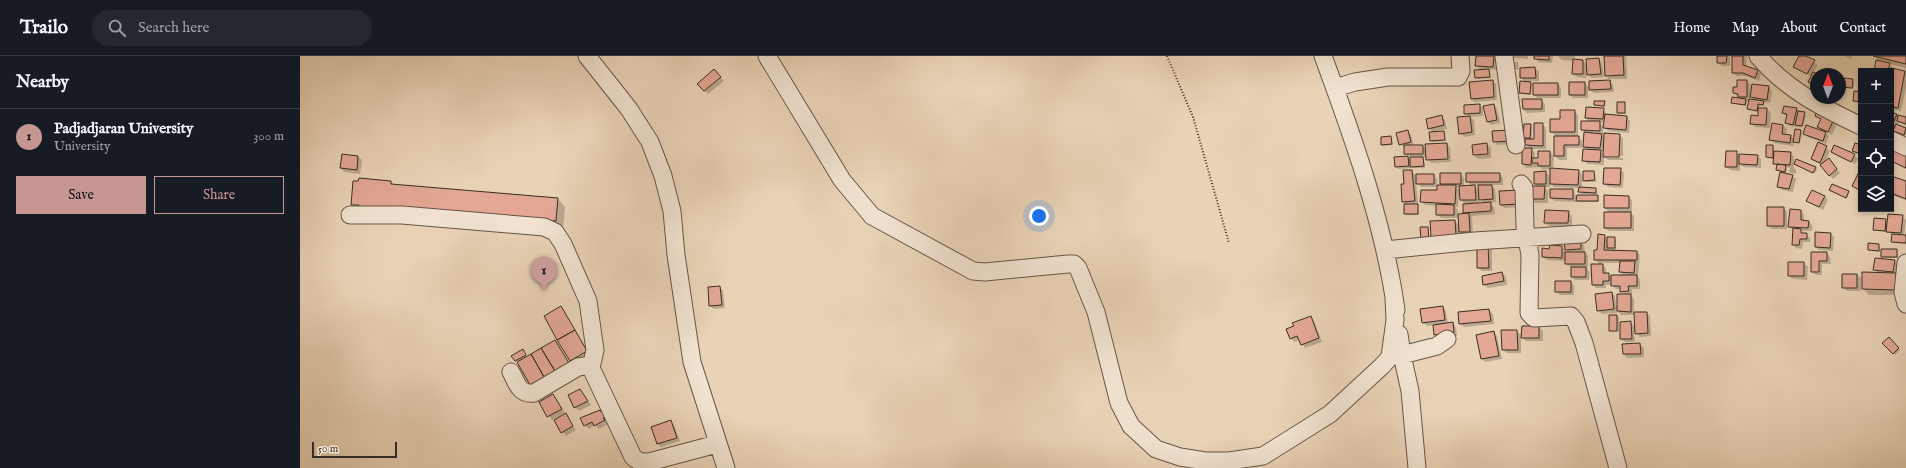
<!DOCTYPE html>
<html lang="en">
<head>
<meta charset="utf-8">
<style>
  body { margin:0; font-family:"IM FELL English",serif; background:#242831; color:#f1f3f6 }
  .controls { position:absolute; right:12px; top:12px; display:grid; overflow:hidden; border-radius:0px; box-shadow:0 2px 6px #0003 }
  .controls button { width:36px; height:36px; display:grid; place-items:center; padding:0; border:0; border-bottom:1px solid #363941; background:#171b24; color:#f1f3f6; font:20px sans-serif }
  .compass { position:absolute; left:1510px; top:12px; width:36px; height:36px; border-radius:50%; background:#171b24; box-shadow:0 2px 6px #0003; rotate:1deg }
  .scale { position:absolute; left:12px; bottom:10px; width:85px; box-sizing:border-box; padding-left:4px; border:2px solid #392d23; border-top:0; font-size:11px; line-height:14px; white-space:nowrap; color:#392d23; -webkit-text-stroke:3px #f1e2d0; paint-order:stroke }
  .you { position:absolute; left:739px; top:160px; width:14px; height:14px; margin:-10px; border:3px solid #fff; border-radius:50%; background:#1a73e8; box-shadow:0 0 0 6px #1a73e833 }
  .badge { display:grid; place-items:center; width:26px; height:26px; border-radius:50%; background:#c59692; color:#111; font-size:13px; font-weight:700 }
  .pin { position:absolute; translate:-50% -33px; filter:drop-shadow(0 1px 2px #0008) }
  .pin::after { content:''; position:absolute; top:21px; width:14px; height:12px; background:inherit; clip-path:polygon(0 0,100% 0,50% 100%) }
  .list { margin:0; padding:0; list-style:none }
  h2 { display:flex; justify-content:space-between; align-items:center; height:52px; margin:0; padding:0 16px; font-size:17px }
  h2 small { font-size:13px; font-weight:400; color:#9ea1a6 }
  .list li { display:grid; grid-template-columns:26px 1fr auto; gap:12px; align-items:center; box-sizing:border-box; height:56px; padding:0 16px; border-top:1px solid #363941 }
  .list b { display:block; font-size:15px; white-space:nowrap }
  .list p { margin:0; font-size:13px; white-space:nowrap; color:#9ea1a6 }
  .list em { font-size:13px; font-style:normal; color:#9ea1a6 }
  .actions { display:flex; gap:8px; padding:12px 16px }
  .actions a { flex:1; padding:9px 0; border:1px solid #c59692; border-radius:0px; text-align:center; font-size:14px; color:#c59692 }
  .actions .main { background:#c59692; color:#111 }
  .icon { flex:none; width:22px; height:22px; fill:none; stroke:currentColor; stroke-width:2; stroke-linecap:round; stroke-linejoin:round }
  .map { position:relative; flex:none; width:1606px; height:412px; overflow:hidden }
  header { display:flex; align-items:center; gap:24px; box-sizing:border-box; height:56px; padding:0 20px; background:#171b24; border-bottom:1px solid #363941 }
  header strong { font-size:19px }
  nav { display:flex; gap:22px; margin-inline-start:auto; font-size:14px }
  .search { width:280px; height:36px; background:#242831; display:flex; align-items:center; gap:10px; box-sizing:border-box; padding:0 14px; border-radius:22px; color:#9ea1a6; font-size:15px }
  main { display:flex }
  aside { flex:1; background:#171b24 }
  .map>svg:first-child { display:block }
  .shadow { fill:#0003; fill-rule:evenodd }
  .building { fill:#e3a794; stroke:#392d23 }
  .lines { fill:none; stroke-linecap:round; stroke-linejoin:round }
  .minor-casing { stroke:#655648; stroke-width:19 }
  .path { stroke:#392d23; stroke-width:2; stroke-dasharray:1 2; stroke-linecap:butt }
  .minor { stroke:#f1e2d0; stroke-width:17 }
</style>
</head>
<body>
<header>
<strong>Trailo</strong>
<div class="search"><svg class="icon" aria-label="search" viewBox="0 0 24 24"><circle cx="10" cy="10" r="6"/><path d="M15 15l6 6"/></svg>Search here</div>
<nav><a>Home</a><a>Map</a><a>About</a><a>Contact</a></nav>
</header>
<main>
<aside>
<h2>Nearby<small></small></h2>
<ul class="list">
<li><span class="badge">1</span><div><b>Padjadjaran University</b><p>University</p></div><em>300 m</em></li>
</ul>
<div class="actions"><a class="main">Save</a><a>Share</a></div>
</aside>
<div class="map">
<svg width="1606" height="412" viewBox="0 0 1606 412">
  <rect width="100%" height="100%" fill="#e9d3b6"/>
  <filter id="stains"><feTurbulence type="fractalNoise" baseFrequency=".005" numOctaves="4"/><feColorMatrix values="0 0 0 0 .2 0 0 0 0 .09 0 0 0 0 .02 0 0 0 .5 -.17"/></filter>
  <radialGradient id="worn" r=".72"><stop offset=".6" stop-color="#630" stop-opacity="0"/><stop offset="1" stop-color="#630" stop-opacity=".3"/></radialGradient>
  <path class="shadow" d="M 1177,0 L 1194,0 L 1197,3 L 1197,14 L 1188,13 L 1191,22 L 1177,23 L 1176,22 L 1181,14 L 1176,10 Z
    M 1212,0 L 1228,0 L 1228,3 L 1214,2 Z
    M 1235,0 L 1253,0 L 1252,7 L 1238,6 Z
    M 1258,0 L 1275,0 L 1274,4 L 1283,5 L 1287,10 L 1286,22 L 1277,21 L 1273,18 L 1274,5 L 1262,4 Z
    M 1305,0 L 1326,0 L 1327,23 L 1309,23 L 1306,19 Z
    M 1418,0 L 1430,0 L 1430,10 L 1422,10 L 1418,7 Z
    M 1433,0 L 1447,0 L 1446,11 L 1457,14 L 1461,18 L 1459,25 L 1447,20 L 1437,20 L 1433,17 Z
    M 1500,0 L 1504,0 L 1518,9 L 1513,17 L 1516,18 L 1516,31 L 1510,26 L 1512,21 L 1495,11 Z
    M 1545,0 L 1552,0 L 1551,3 Z
    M 1574,0 L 1606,0 L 1606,12 L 1589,8 L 1593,13 L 1606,17 L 1606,31 L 1601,55 L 1591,53 L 1591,15 L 1575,15 L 1580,6 Z
    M 1299,3 L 1302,7 L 1304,21 L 1292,22 L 1288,19 Z
    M 1209,6 L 1218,6 L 1219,13 L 1235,12 L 1239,16 L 1239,25 L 1229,25 L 1232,28 L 1231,39 L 1220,37 L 1226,27 L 1221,22 L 1221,13 L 1211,14 Z
    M 417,18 L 424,25 L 408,38 L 398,28 Z
    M 1552,24 L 1554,25 L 1554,33 L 1546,32 L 1544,31 Z
    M 1192,25 L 1196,28 L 1197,44 L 1175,46 L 1171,43 Z
    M 1310,25 L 1313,29 L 1314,36 L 1294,37 L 1288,32 L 1288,42 L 1273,42 L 1270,39 L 1284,27 L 1290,32 Z
    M 1447,25 L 1451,29 L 1450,34 L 1469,31 L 1472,35 L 1470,47 L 1463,46 L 1465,50 L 1460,49 L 1459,53 L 1467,53 L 1471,57 L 1470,72 L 1455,71 L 1451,67 L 1459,61 L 1459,56 L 1448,53 L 1449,45 L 1447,45 L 1446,50 L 1432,47 L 1442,44 L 1434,37 ZM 1450,40 L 1455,45 L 1450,44 Z
    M 1258,28 L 1261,32 L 1261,42 L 1237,42 L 1234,38 Z
    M 1241,44 L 1245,48 L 1245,56 L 1227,57 L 1223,53 Z
    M 1304,46 L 1306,51 L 1295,49 Z
    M 1324,47 L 1326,58 L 1319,58 L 1318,56 Z
    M 1179,49 L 1183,52 L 1183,60 L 1170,61 L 1174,64 L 1175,79 L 1164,81 L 1160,77 L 1169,61 L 1165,57 Z
    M 1194,49 L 1197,53 L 1200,67 L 1191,69 L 1188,66 Z
    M 1303,53 L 1307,59 L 1327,61 L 1330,65 L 1329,77 L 1308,75 L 1303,70 L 1303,78 L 1300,78 L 1305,82 L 1319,79 L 1323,82 L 1323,100 L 1307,100 L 1307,102 L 1323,102 L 1323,104 L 1308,104 L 1304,100 L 1304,109 L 1287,108 L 1283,104 L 1288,95 L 1284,91 L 1285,77 L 1282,73 L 1290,66 L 1286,62 ZM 1299,66 L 1305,67 L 1304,71 ZM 1300,95 L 1305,95 L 1304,99 Z
    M 1497,53 L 1506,59 L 1503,71 L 1490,70 L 1486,66 L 1487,61 L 1483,57 Z
    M 1274,55 L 1278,59 L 1278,81 L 1282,84 L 1282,92 L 1267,92 L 1267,104 L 1259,104 L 1255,100 L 1255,79 L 1251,76 L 1261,64 Z
    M 1591,57 L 1606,62 L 1606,69 L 1599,66 L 1597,69 L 1606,73 L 1606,80 L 1596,76 L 1595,73 L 1591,71 Z
    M 1516,60 L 1538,66 L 1532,79 L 1524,75 L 1529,80 L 1526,88 L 1508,81 L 1504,78 L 1524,76 L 1519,71 L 1521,64 Z
    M 1141,61 L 1145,64 L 1147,73 L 1136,75 L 1136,77 L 1143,76 L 1146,85 L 1132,86 L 1131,85 L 1134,77 L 1129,72 Z
    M 1242,68 L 1246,72 L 1246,93 L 1231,93 L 1235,97 L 1235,103 L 1239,103 L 1250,96 L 1254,100 L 1253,114 L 1279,115 L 1282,119 L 1282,132 L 1296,133 L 1297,138 L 1281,138 L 1280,132 L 1254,131 L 1250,126 L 1250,131 L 1244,131 L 1248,135 L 1248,147 L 1234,147 L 1231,143 L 1238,131 L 1235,128 L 1246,116 L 1251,122 L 1251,114 L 1242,113 L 1240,111 L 1226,112 L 1223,108 L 1230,93 L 1226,89 L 1226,83 L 1224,81 L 1230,69 L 1232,71 L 1232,84 L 1235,84 Z
    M 1473,68 L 1483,70 L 1487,73 L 1486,80 L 1491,80 L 1494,84 L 1500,75 L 1502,76 L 1500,87 L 1494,86 L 1493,90 L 1474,87 L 1470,83 Z
    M 1108,75 L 1111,79 L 1114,90 L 1122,90 L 1127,94 L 1147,88 L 1150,91 L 1151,106 L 1131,107 L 1127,101 L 1122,101 L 1124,104 L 1125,112 L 1113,112 L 1110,109 L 1110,112 L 1098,113 L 1095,102 L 1108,101 L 1111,105 L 1111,101 L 1105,98 L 1105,91 L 1100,88 Z
    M 1213,79 L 1214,88 L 1197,89 L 1194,85 Z
    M 1090,81 L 1093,89 L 1084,90 L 1082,89 Z
    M 1187,88 L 1191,92 L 1191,102 L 1178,103 L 1174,99 Z
    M 1519,88 L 1530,95 L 1525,106 L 1532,107 L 1540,117 L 1533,123 L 1521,109 L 1512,103 Z
    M 1473,90 L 1474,96 L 1490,97 L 1494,101 L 1494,112 L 1496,114 L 1496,118 L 1491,117 L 1489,116 L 1490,112 L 1487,111 L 1486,119 L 1492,120 L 1496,123 L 1493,136 L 1482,134 L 1478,130 L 1481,116 L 1477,114 L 1478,110 L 1474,107 L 1475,103 L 1467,101 Z
    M 1606,94 L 1606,113 L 1591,105 L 1591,100 Z
    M 1436,96 L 1439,99 L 1457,100 L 1461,103 L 1461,112 L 1443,111 L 1440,108 L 1440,115 L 1430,114 L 1426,111 Z
    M 1532,96 L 1554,99 L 1558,103 L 1555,108 L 1536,99 Z
    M 58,101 L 62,104 L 60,118 L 44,116 L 41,112 Z
    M 1495,108 L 1515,111 L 1517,113 L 1515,117 Z
    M 1320,113 L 1324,117 L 1323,132 L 1308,131 L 1304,128 Z
    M 1111,115 L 1117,120 L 1134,119 L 1137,123 L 1137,130 L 1141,130 L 1141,118 L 1160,118 L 1164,122 L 1164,131 L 1172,130 L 1167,125 L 1199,118 L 1203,122 L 1203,129 L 1191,129 L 1195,133 L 1196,146 L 1190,147 L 1194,151 L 1195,158 L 1172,160 L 1173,179 L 1164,180 L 1159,174 L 1159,182 L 1135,184 L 1155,165 L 1160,170 L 1165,159 L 1164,149 L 1166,149 L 1161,144 L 1160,131 L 1156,131 L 1159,134 L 1158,151 L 1155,151 L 1158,154 L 1158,162 L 1141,162 L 1137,158 L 1137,150 L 1125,149 L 1121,145 L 1138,135 L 1138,131 L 1121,131 L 1116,126 L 1119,159 L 1107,159 L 1105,148 L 1103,146 L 1102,129 L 1105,129 ZM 1173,129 L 1179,129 L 1180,135 ZM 1179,142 L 1184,147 L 1179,148 Z
    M 1294,116 L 1296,126 L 1286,126 L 1284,124 Z
    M 1591,121 L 1606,127 L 1606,144 L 1591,139 Z
    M 91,126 L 95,130 L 258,143 L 265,151 L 263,172 L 59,156 L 52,148 Z
    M 1273,134 L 1276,140 L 1298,140 L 1299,146 L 1279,146 L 1276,143 L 1276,146 L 1254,145 L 1251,142 Z
    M 1530,134 L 1548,136 L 1549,138 L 1547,142 Z
    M 1221,135 L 1225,151 L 1204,152 L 1201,149 Z
    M 1524,140 L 1528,144 L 1523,154 L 1508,145 Z
    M 1328,141 L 1332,144 L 1332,156 L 1329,156 L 1334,160 L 1334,175 L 1309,175 L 1305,172 L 1310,157 L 1305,152 Z
    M 1484,152 L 1487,156 L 1487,173 L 1472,173 L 1468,170 Z
    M 1501,155 L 1504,158 L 1504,165 L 1508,165 L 1512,169 L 1512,175 L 1501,175 L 1510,182 L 1510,186 L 1503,186 L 1502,193 L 1496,192 L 1493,188 L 1493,174 L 1489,170 Z
    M 1268,156 L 1272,160 L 1272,171 L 1249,170 L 1245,166 Z
    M 1602,160 L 1606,164 L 1604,180 L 1606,180 L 1606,188 L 1594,187 L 1592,179 L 1586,174 L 1586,176 L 1574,173 L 1585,164 L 1588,167 Z
    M 1530,177 L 1534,181 L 1533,195 L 1519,194 L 1516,191 Z
    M 1304,180 L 1307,182 L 1316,184 L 1316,195 L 1336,196 L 1340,199 L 1338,221 L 1340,224 L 1340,233 L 1332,233 L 1332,239 L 1330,239 L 1334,243 L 1334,257 L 1346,257 L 1350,260 L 1351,280 L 1340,281 L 1334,275 L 1335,286 L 1325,286 L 1321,283 L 1330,266 L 1336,272 L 1335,259 L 1321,259 L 1317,254 L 1317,257 L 1302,258 L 1298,254 L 1312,237 L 1315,240 L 1316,250 L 1325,239 L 1321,233 L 1316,233 L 1312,229 L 1306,229 L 1306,232 L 1296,232 L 1293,228 L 1300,209 L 1295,203 ZM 1301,207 L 1321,207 L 1320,216 L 1325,220 L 1311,220 L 1306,218 L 1306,212 Z
    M 1281,185 L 1284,189 L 1285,197 L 1288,200 L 1288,211 L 1285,211 L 1290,216 L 1289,224 L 1275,224 L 1272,220 L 1272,212 L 1266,208 L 1266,205 L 1247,204 L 1243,201 L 1250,194 L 1262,191 L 1265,194 L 1265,197 L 1269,197 L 1266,194 Z
    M 1178,188 L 1192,191 L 1192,215 L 1182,215 L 1178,211 Z
    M 1579,189 L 1580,196 L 1569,193 Z
    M 1597,194 L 1598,202 L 1584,202 L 1582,200 Z
    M 1512,197 L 1527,197 L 1530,201 L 1531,208 L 1522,208 L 1522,219 L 1516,219 L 1512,216 Z
    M 1595,205 L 1598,209 L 1601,239 L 1569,239 L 1563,233 L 1578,217 L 1574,213 Z
    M 1489,207 L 1504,207 L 1508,211 L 1507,224 L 1493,223 L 1489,220 Z
    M 1202,217 L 1206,221 L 1207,229 L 1188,232 L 1184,229 Z
    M 1557,219 L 1561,222 L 1561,235 L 1547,235 L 1543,231 Z
    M 1271,226 L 1274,230 L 1274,239 L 1260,239 L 1256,235 Z
    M 420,231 L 423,235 L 425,252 L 414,253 L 410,250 Z
    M 1143,251 L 1146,255 L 1148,268 L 1152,268 L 1156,271 L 1157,280 L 1139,282 L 1135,278 L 1134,269 L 1127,270 L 1123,266 Z
    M 261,252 L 290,299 L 274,308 L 245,261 Z
    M 1189,254 L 1193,258 L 1194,268 L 1164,271 L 1160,268 Z
    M 1310,260 L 1319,261 L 1319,276 L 1310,274 Z
    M 1011,261 L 1014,265 L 1022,286 L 1005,292 L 1000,284 L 994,286 L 991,282 Z
    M 1223,271 L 1239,271 L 1243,275 L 1243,285 L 1226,285 L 1221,280 L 1221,297 L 1207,297 L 1203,294 L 1217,275 L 1222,280 Z
    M 1194,277 L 1197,280 L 1202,303 L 1185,306 L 1182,303 Z
    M 1589,282 L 1600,294 L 1595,299 L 1584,287 Z
    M 255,285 L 272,311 L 235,332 L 213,300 L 224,296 L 227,301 Z
    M 1340,288 L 1344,292 L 1344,301 L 1327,302 L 1324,298 Z
    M 283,338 L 291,349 L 279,355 L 275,351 Z
    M 253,339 L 265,357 L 252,364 L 240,346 Z
    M 299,355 L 309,364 L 306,365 L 308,368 L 299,373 L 295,369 L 289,373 L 285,369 Z
    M 266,359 L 276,374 L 266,380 L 262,376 Z
    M 370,366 L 374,369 L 380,385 L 361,391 L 358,388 L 352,372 Z"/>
  <path class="building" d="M 1176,0 L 1194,0 L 1193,11 L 1175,10 Z
    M 1234,0 L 1249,0 L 1249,4 L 1234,3 Z
    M 1304,0 L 1323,0 L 1324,19 L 1305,20 Z
    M 1417,0 L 1427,0 L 1426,7 L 1417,7 Z
    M 1432,0 L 1443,0 L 1443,9 L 1458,14 L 1455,22 L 1443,17 L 1432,17 Z
    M 1499,0 L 1506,0 L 1515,4 L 1507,18 L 1493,11 Z
    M 1573,0 L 1606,0 L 1606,8 Z
    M 1299,2 L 1301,18 L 1287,19 L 1286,3 Z
    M 1273,3 L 1283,4 L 1283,18 L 1272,18 Z
    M 1576,4 L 1590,7 L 1588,15 L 1574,15 Z
    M 1235,11 L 1236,22 L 1220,22 L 1220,12 Z
    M 1591,12 L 1605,15 L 1598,52 L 1591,51 Z
    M 414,13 L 421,21 L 404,35 L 397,28 Z
    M 1189,13 L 1190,21 L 1175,22 L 1174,14 Z
    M 1513,16 L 1518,18 L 1516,18 L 1516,30 L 1508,26 Z
    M 1544,22 L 1553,23 L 1552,32 L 1543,31 Z
    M 1193,24 L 1194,41 L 1171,43 L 1169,26 Z
    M 1310,24 L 1311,33 L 1289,34 L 1289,25 Z
    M 1437,24 L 1447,24 L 1447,41 L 1438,41 L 1438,38 L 1433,37 L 1433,31 L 1437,31 Z
    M 1220,25 L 1231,26 L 1230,38 L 1219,37 Z
    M 1269,26 L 1285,26 L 1285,39 L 1269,39 Z
    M 1233,27 L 1258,27 L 1258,39 L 1233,39 Z
    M 1452,28 L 1469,30 L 1467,44 L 1450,41 Z
    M 1554,35 L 1561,36 L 1561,46 L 1553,45 Z
    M 1432,41 L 1446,43 L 1445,49 L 1431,47 Z
    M 1222,43 L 1242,43 L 1242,53 L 1223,53 Z
    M 1449,43 L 1464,45 L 1463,49 L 1458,48 L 1457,55 L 1447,53 Z
    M 1294,45 L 1305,45 L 1304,50 L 1294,49 Z
    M 1317,46 L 1325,46 L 1325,57 L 1317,57 Z
    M 1180,48 L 1180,57 L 1164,58 L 1164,49 Z
    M 1194,48 L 1197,64 L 1187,66 L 1183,50 Z
    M 1484,50 L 1497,52 L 1493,69 L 1485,67 L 1487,58 L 1482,57 Z
    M 1286,51 L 1304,52 L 1303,63 L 1285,62 Z
    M 1458,52 L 1467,52 L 1466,69 L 1450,68 L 1451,59 L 1458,60 Z
    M 1260,54 L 1275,54 L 1275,76 L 1250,76 L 1250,63 L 1260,63 Z
    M 1517,54 L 1535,61 L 1528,76 L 1517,71 L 1521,63 L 1515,60 Z
    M 1498,55 L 1505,56 L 1502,70 L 1495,69 Z
    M 1591,56 L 1597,58 L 1592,70 L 1591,69 Z
    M 1305,58 L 1327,60 L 1326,74 L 1303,72 Z
    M 1142,59 L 1144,69 L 1128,73 L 1126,63 Z
    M 1598,59 L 1606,61 L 1606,68 L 1597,65 Z
    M 1170,60 L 1172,76 L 1159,78 L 1157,61 Z
    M 1281,65 L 1300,65 L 1300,75 L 1281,74 Z
    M 1234,67 L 1243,67 L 1243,90 L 1225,89 L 1225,83 L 1234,83 Z
    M 1472,67 L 1483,69 L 1482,78 L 1491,79 L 1490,87 L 1469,84 Z
    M 1224,68 L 1231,68 L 1230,82 L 1223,82 Z
    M 1596,68 L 1606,72 L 1604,79 L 1593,75 Z
    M 1506,69 L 1526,76 L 1523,85 L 1503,78 Z
    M 1495,73 L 1501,74 L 1499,87 L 1493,86 Z
    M 1108,74 L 1111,86 L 1099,89 L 1096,77 Z
    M 1210,74 L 1211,85 L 1193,86 L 1192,75 Z
    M 1144,75 L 1145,84 L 1130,85 L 1129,76 Z
    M 1284,76 L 1302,78 L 1300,92 L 1283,91 Z
    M 1304,77 L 1320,78 L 1319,101 L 1303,101 Z
    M 1091,80 L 1092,88 L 1081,89 L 1081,81 Z
    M 1254,80 L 1279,80 L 1279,89 L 1264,89 L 1264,100 L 1254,100 Z
    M 1518,86 L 1527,90 L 1520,107 L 1511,103 Z
    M 1147,87 L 1148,103 L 1126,104 L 1125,88 Z
    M 1187,87 L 1188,98 L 1173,99 L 1172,89 Z
    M 1555,87 L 1561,89 L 1561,98 L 1552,95 Z
    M 1595,88 L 1606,93 L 1606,112 L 1591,105 L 1591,98 Z
    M 1104,89 L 1123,89 L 1123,98 L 1104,98 Z
    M 1466,89 L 1473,89 L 1473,102 L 1466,101 Z
    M 1534,89 L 1555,98 L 1551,106 L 1531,96 Z
    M 1222,92 L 1232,92 L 1231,109 L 1222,108 Z
    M 1283,93 L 1301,94 L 1300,106 L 1282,105 Z
    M 1238,95 L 1250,95 L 1250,110 L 1238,110 L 1238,107 L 1232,107 L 1232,102 L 1238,102 Z
    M 1426,95 L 1437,95 L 1437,111 L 1425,111 Z
    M 1474,95 L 1491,96 L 1490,109 L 1473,108 Z
    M 42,98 L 58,100 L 57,114 L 40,112 Z
    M 1439,98 L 1458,99 L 1457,109 L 1439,108 Z
    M 1108,100 L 1109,110 L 1095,111 L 1094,101 Z
    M 1110,101 L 1123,101 L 1124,110 L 1110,111 Z
    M 1529,102 L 1537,113 L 1529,120 L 1520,109 Z
    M 1496,103 L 1516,111 L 1513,117 L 1494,108 Z
    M 1477,108 L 1486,109 L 1485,116 L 1476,114 Z
    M 1250,112 L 1279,114 L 1278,129 L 1250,128 Z
    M 1304,112 L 1321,112 L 1320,129 L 1303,128 Z
    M 1103,114 L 1112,114 L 1115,145 L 1102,146 L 1101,128 L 1104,128 Z
    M 1560,114 L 1561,114 L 1561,135 L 1552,130 Z
    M 1246,115 L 1246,128 L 1234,128 L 1234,116 Z
    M 1283,115 L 1294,115 L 1295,124 L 1283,125 Z
    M 1480,116 L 1493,119 L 1489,133 L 1477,131 Z
    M 1140,117 L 1161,117 L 1161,128 L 1140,128 Z
    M 1166,117 L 1200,117 L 1200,126 L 1166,126 Z
    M 1116,118 L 1134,118 L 1134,128 L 1116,128 Z
    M 1591,120 L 1606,125 L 1606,143 L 1591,137 Z
    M 59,122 L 91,125 L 91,128 L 258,142 L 256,165 L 89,152 L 58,152 L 59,149 L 51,149 L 53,125 L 58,125 Z
    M 1532,128 L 1549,135 L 1546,142 L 1529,134 Z
    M 1137,129 L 1156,129 L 1155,148 L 1120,146 L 1121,134 L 1137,134 Z
    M 1175,129 L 1176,144 L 1160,144 L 1159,130 Z
    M 1178,129 L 1192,129 L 1193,143 L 1179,144 Z
    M 1230,130 L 1245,130 L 1244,143 L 1230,143 Z
    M 1279,131 L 1296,132 L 1296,137 L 1278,136 Z
    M 1250,133 L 1273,133 L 1273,143 L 1250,142 Z
    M 1221,134 L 1222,148 L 1200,149 L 1199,135 Z
    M 1512,134 L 1525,140 L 1519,151 L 1506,145 Z
    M 1277,139 L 1298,139 L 1298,145 L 1276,145 Z
    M 1304,139 L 1329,140 L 1329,152 L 1304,152 Z
    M 1191,146 L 1191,155 L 1163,157 L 1163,148 Z
    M 1104,148 L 1118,148 L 1118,158 L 1104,158 Z
    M 1136,148 L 1154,149 L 1154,159 L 1136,159 Z
    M 1467,151 L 1484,151 L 1484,170 L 1467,170 Z
    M 1490,153 L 1501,154 L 1501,164 L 1509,165 L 1508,172 L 1488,171 Z
    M 1245,154 L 1269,155 L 1268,167 L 1244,167 Z
    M 1304,156 L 1331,156 L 1331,172 L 1304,172 Z
    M 1169,157 L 1170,176 L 1159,176 L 1158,158 Z
    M 1588,158 L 1603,159 L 1601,177 L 1586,176 Z
    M 1574,162 L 1586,163 L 1585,175 L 1573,174 Z
    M 1155,164 L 1156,179 L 1131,181 L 1130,165 Z
    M 1120,171 L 1128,171 L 1129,184 L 1121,184 Z
    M 1493,172 L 1501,173 L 1501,177 L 1507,177 L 1507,183 L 1500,183 L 1499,189 L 1492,189 Z
    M 1515,176 L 1531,177 L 1530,192 L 1515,191 Z
    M 1298,178 L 1305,179 L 1304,194 L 1337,195 L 1337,204 L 1294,204 L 1294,194 L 1297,194 Z
    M 1592,178 L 1606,179 L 1606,187 L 1591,186 Z
    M 1307,181 L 1315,181 L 1315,192 L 1307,192 Z
    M 1281,184 L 1281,193 L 1265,194 L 1264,185 Z
    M 1177,187 L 1188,187 L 1189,212 L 1177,212 Z
    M 1568,187 L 1579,188 L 1579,195 L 1568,194 Z
    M 1250,189 L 1262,190 L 1262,202 L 1242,201 L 1242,192 L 1249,193 Z
    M 1581,193 L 1597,193 L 1597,201 L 1581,201 Z
    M 1265,196 L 1285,196 L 1285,208 L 1265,208 Z
    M 1511,196 L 1527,196 L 1527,205 L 1519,205 L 1519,216 L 1511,216 Z
    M 1575,202 L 1595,204 L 1593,216 L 1573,214 Z
    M 1320,205 L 1335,205 L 1334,217 L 1319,216 Z
    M 1488,206 L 1504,206 L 1504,220 L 1488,220 Z
    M 1291,208 L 1303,208 L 1303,217 L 1309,217 L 1309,225 L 1303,225 L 1303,229 L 1292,229 Z
    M 1271,211 L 1286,211 L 1286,221 L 1271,221 Z
    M 1202,216 L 1204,225 L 1183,229 L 1182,220 Z
    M 1562,216 L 1596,217 L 1596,234 L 1562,233 Z
    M 1542,218 L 1557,218 L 1557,232 L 1542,232 Z
    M 1311,219 L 1337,219 L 1337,230 L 1328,230 L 1329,235 L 1320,236 L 1320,230 L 1311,230 Z
    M 1255,225 L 1271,225 L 1271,236 L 1255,236 Z
    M 420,230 L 422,249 L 409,250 L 408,231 Z
    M 1312,236 L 1314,253 L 1297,255 L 1295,238 Z
    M 1317,238 L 1331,238 L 1331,256 L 1317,255 Z
    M 261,250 L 275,274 L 257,284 L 244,260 Z
    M 1143,250 L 1145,264 L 1122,267 L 1120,253 Z
    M 1189,253 L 1191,265 L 1159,268 L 1158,256 Z
    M 1334,256 L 1347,256 L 1348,277 L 1335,278 Z
    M 1309,259 L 1317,259 L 1317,275 L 1309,275 Z
    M 1011,260 L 1019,282 L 1001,289 L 997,280 L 990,283 L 986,273 L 994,270 L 992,267 Z
    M 1331,265 L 1332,283 L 1320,283 L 1320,266 Z
    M 1153,266 L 1154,276 L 1134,279 L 1133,269 Z
    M 1222,270 L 1239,270 L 1239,282 L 1221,282 Z
    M 275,274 L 287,295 L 270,305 L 257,284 Z
    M 1201,274 L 1217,274 L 1218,294 L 1202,294 Z
    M 1194,275 L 1199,300 L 1181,303 L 1176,279 Z
    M 1589,281 L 1599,292 L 1593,298 L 1582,287 Z
    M 255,284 L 269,307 L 255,315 L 241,292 Z
    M 1340,287 L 1341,298 L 1323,298 L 1322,288 Z
    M 241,292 L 255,315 L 244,321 L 231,298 Z
    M 223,293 L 226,299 L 215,305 L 211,300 Z
    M 231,298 L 244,321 L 230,329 L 217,306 Z
    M 280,333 L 288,345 L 274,352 L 268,339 Z
    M 253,338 L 262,353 L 247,361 L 239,346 Z
    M 300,354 L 301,356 L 303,355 L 306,361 L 303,362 L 305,364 L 294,370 L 292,366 L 284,370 L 280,362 Z
    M 266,357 L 273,370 L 261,377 L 254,364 Z
    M 371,364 L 377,382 L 357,388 L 351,371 Z"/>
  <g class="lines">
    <g class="minor-casing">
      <path id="minor" d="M 287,0 L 329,53 L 350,86 L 363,120 L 372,155 L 376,199 L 392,306 L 426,412
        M 467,0 L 542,124 L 572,160 L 673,215 L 685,216 L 768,208 L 774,208 L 778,212 L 796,256 L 819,347 L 831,370 L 856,393 L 880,401 L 905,405 L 929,405 L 963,400 L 1030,358 L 1082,310 L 1090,301 L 1095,264 L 1094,242
        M 1023,0 C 1053,81 1084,168 1096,254
        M 1204,0 L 1216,89
        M 1458,0 C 1487,34 1521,51 1561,70
        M 1035,32 L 1055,26 L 1088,21 L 1158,21 L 1161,15 L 1160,0
        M 1591,84 L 1606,91
        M 1221,128 L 1224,132 L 1225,172 L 1230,199 L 1229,257 L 1234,262 L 1271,260 L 1276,266 L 1284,287 L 1318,412
        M 50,159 L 102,159 L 244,171 L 255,176 L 263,188 L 288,245 L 295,294 L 291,312 L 333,401 L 340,406 L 349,406 L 417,388
        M 1085,194 L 1175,185 L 1282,178
        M 1606,207 L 1603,236 L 1606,248
        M 1099,278 L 1102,299 L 1110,335 L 1117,412
        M 1102,299 L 1137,290 L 1147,283
        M 211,316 C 217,327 219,339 234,337 L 278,311 L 285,310 L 291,312"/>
    </g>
    <path class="path" d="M 867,0 L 893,61 L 929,187"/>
    <use href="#minor" class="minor"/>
  </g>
  <rect width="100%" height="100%" filter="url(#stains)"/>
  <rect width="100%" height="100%" fill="url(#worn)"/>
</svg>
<div class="controls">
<button>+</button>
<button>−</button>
<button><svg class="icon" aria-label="locate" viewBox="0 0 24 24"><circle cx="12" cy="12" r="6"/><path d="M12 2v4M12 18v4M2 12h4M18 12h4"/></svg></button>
<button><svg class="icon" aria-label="layers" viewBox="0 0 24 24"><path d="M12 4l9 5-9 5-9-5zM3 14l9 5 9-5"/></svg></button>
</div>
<svg class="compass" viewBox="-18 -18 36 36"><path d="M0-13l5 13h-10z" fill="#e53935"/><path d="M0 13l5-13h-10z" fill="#9ea1a6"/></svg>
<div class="scale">50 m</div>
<div class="you"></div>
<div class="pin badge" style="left:244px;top:234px">1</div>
</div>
</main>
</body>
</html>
